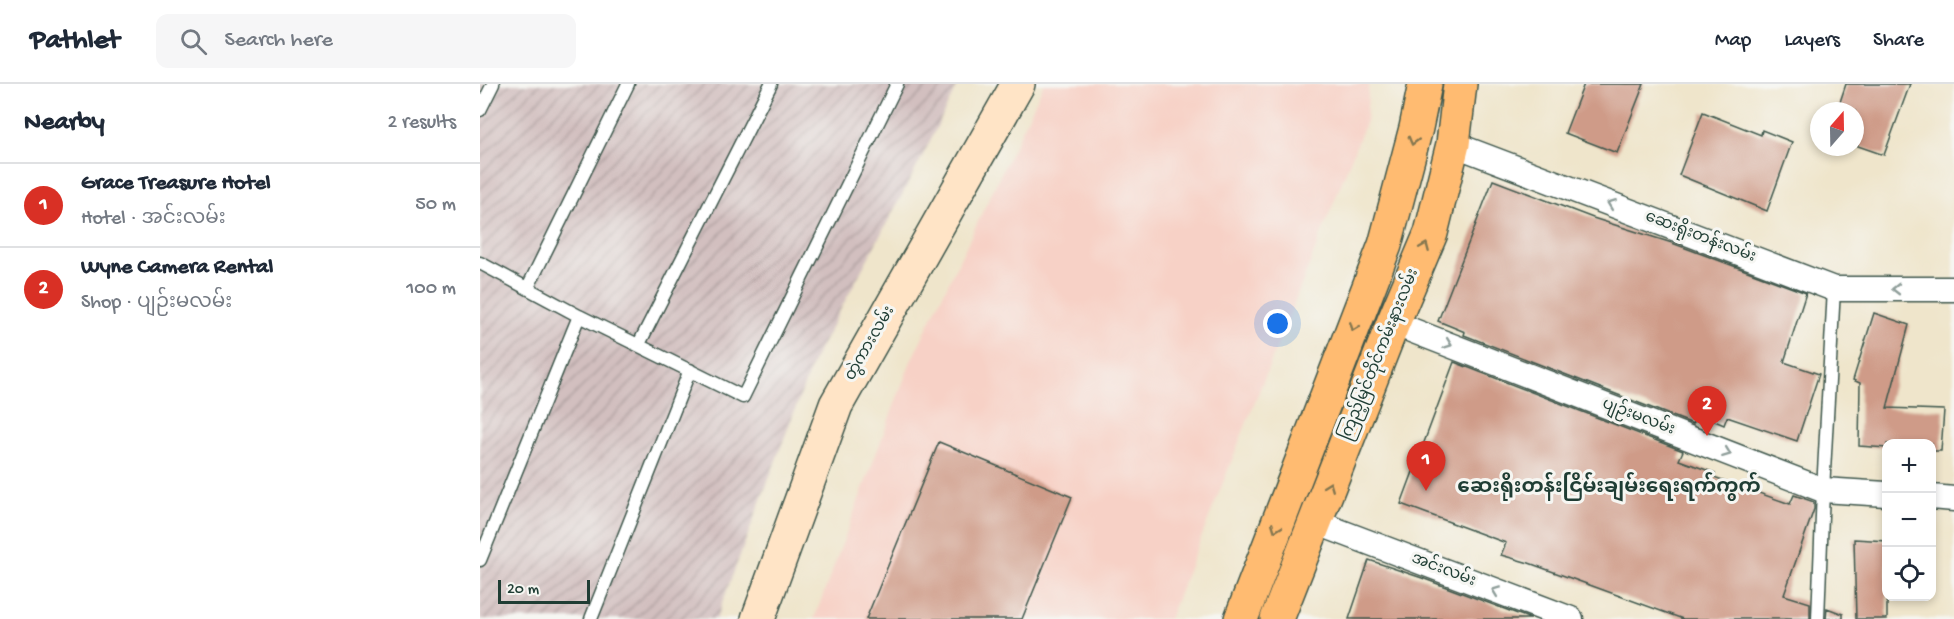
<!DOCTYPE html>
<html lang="en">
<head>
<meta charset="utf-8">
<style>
  body { margin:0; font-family:"Gochi Hand","Noto Sans Myanmar",sans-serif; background:#f6f6f7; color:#1f2937 }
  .controls { position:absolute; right:18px; bottom:18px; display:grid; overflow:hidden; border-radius:12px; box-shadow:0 3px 9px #0003 }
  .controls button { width:54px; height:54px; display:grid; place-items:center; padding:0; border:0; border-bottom:2px solid #e0e1e3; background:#fff; color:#1f2937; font:30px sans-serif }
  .compass { position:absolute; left:1330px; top:18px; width:54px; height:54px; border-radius:50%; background:#fff; box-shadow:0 3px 9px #0003; rotate:20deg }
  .scale { position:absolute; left:18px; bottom:15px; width:92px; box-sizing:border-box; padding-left:6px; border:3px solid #1f3d34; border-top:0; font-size:16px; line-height:21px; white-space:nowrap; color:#1f3d34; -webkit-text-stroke:4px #f6f6f2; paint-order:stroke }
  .you { position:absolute; left:798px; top:240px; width:21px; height:21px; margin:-15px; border:4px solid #fff; border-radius:50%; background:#1a73e8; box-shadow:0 0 0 9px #1a73e833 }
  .badge { display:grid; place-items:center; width:39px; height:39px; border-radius:50%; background:#d93025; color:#fff; font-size:20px; font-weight:700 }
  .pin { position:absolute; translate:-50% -50px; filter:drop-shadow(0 2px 3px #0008) }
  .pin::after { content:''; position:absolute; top:32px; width:21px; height:18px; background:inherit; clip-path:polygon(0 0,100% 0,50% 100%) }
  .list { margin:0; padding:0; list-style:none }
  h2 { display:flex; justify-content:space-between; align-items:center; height:78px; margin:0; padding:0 24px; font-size:26px }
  h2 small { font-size:20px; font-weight:400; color:#747a83 }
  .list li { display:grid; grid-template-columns:39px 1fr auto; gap:18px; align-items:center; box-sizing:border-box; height:84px; padding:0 24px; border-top:2px solid #e0e1e3 }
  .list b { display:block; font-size:22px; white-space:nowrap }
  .list p { margin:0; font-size:20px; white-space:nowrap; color:#747a83 }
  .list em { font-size:20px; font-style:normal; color:#747a83 }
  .icon { flex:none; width:33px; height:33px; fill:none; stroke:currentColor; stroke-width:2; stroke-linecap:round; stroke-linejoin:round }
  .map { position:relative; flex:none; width:1474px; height:535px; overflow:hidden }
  header { display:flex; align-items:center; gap:36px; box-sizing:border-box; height:84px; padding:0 30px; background:#fff; border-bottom:2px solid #e0e1e3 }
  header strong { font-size:28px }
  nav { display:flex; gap:33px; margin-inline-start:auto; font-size:21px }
  .search { width:420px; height:54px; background:#f6f6f7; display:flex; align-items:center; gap:15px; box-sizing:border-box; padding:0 21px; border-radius:12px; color:#747a83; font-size:22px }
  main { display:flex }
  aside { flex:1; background:#fff }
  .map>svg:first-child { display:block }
  .built { fill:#f7d1c6 }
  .industrial { fill:url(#industrial-furrows) }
  .building { fill:#cf9b88 }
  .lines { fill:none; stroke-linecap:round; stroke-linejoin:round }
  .lane-casing { stroke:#3e564b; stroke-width:15 }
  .street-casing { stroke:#3e564b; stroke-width:27 }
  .secondary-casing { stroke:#3e564b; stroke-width:36 }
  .primary-casing { stroke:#3e564b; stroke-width:36 }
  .lane { stroke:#fff; stroke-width:12 }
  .street { stroke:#fff; stroke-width:24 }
  .secondary { stroke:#ffe4c6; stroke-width:33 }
  .primary { stroke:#ffbb71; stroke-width:33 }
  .oneway { stroke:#84764f }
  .oneway2 { stroke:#8f9e9a }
  .labels { text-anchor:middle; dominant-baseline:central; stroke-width:6; stroke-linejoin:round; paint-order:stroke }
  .street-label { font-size:16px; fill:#1f3d34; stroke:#f6f6f2 }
  .quarter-label { font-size:20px; font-weight:bold; fill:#1f3d34; stroke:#f6f6f2 }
</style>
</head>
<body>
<header>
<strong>Pathlet</strong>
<div class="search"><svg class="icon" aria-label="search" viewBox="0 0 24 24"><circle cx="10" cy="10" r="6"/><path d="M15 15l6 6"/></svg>Search here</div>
<nav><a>Map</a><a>Layers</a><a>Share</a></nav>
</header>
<main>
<aside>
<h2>Nearby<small>2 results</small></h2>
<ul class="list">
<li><span class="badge">1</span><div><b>Grace Treasure Hotel</b><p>Hotel · အင်းလမ်း</p></div><em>50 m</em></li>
<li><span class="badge">2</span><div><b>Wyne Camera Rental</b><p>Shop · ပျဉ်းမလမ်း</p></div><em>100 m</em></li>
</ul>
</aside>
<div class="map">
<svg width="1474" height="535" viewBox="0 0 1474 535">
  <defs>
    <pattern id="industrial-furrows" width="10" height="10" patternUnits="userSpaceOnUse" patternTransform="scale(1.5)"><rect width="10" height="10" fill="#d2bfbf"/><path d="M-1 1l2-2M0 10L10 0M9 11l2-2" fill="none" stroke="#aa9c9c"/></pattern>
  </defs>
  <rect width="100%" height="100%" fill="#f6f6f2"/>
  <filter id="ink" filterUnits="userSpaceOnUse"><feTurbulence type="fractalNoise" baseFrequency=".0167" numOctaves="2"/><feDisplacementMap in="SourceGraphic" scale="12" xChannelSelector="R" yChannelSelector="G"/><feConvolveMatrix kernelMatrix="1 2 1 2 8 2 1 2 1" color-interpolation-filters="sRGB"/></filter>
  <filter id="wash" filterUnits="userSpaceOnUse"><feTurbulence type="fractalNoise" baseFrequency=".008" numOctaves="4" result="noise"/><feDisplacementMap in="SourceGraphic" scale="24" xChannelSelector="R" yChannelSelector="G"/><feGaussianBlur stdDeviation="1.35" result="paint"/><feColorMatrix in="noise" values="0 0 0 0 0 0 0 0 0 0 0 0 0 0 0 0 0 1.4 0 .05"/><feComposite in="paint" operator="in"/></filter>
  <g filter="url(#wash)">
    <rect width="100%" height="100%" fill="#efe5cb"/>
    <path class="built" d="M 564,0 L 889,0 L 886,37 L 689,535 L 334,535 L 431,277 Z"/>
    <path class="industrial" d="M 0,0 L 478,0 L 440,77 L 334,275 L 236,535 L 0,535 Z"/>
    <g id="blocks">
      <path class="building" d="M 1104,0 L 1164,0 L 1137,69 L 1085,49 Z
        M 1366,0 L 1430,0 L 1404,71 L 1375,61 L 1375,27 L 1357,27 Z
        M 1223,28 L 1281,51 L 1282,46 L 1312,58 L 1287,127 L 1199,91 Z
        M 1013,96 L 1113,134 L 1192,159 L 1326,209 L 1304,278 L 1339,290 L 1317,357 L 1247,333 L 1244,341 L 1218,330 L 1213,340 L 984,251 L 985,248 L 958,237 Z
        M 1394,229 L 1429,241 L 1407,324 L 1464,326 L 1461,367 L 1452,367 L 1452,360 L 1407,360 L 1407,364 L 1379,362 L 1380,299 L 1373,296 Z
        M 974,278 L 1203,367 L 1199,376 L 1235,389 L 1234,393 L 1310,420 L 1314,411 L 1334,418 L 1334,425 L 1304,511 L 1330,519 L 1330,535 L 1203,535 L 1049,479 L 1021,471 L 1026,459 L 921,420 Z
        M 459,358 L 592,413 L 542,535 L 386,535 Z
        M 1374,455 L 1407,457 L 1407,535 L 1376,535 Z
        M 889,476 L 942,494 L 1051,535 L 869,535 Z
        M 1347,524 L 1363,530 L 1363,535 L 1346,535 Z"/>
    </g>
  </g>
  <g filter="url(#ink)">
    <use href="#blocks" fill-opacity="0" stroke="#3e564b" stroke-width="1.5"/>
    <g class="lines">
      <g class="lane-casing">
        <path id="lane" d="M 0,26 L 13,0
          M 0,179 L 99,232 L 263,313 L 417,0
          M 48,203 L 148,0
          M 159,260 L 291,0
          M 0,476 L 99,232
          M 111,535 L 210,286
          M 1338,535 L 1343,406 L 1354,205"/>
      </g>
      <g class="street-casing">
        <path id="street" d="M 973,60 L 1354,205 L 1474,205
          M 913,239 L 1343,406 L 1406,410
          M 1452,413 L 1474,415
          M 835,438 L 1091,535"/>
      </g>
      <g class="secondary-casing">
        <path id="secondary" d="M 278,535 L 356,321 L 538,0"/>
      </g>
      <g class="primary-casing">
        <path id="primary" d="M 761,535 L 905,161 L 936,44 L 945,0
          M 797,535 L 913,239 L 951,149 L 973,60 L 980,0"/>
      </g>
      <use href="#lane" class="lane"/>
      <use href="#street" class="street"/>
      <use href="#secondary" class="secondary"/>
      <use href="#primary" class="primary"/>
    </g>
    <defs><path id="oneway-chevron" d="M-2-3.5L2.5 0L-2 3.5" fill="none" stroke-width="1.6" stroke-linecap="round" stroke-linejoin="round" transform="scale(1.5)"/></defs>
    <g class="oneway">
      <use href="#oneway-chevron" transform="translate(933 57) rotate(105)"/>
      <use href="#oneway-chevron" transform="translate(945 163) rotate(-67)"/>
      <use href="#oneway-chevron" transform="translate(874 243) rotate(111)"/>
      <use href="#oneway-chevron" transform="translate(849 402) rotate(-69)"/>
      <use href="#oneway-chevron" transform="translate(796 444) rotate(111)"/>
    </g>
    <g class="oneway2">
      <use href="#oneway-chevron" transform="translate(1131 120) rotate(-159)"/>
      <use href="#oneway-chevron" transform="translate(1416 205) rotate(180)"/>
      <use href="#oneway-chevron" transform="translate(968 260) rotate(21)"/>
      <use href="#oneway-chevron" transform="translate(1247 369) rotate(21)"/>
      <use href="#oneway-chevron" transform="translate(1016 507) rotate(-159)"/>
    </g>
  </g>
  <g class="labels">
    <g class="street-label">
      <text transform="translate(1220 154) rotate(21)">ဆေးရိုးတန်းလမ်း</text>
      <text transform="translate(391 260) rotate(-60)">တွဲကားလမ်း</text>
      <text transform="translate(901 271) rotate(-68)">ကြည့်မြင်တိုင်ကမ်းနားလမ်း</text>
      <text transform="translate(1158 334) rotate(21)">ပျဉ်းမလမ်း</text>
      <text transform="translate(963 487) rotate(21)">အင်းလမ်း</text>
    </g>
    <g class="quarter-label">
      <text x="1129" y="404">ဆေးရိုးတန်းငြိမ်းချမ်းရေးရက်ကွက်</text>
    </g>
  </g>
</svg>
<div class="controls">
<button>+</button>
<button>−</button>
<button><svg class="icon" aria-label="locate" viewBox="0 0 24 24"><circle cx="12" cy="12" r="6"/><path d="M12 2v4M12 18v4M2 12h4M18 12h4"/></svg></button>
</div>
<svg class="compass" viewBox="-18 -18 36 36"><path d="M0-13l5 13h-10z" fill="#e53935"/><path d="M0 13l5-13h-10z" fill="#747a83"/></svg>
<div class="scale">20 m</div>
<div class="you"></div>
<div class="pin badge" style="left:946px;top:407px">1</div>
<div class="pin badge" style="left:1227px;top:352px">2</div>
</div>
</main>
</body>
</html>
